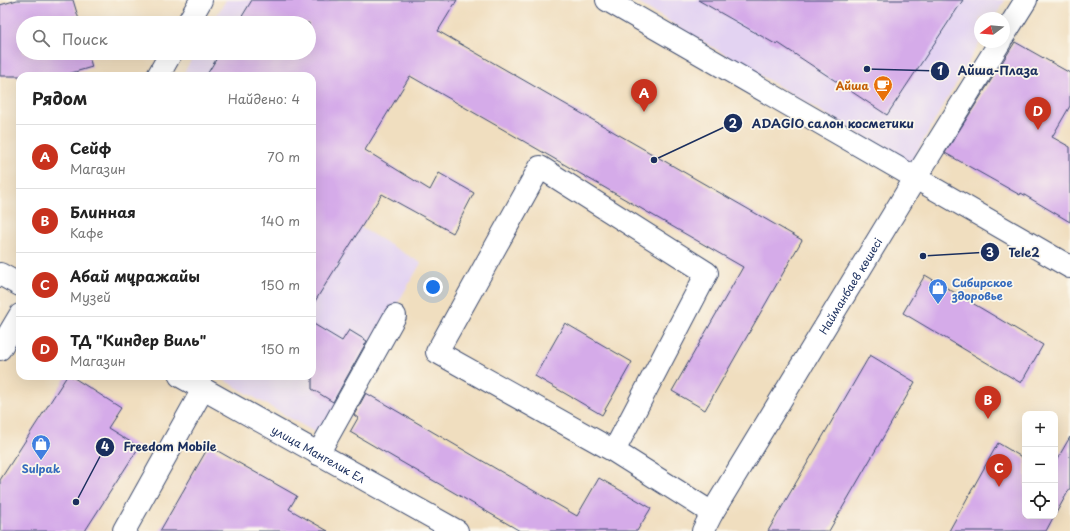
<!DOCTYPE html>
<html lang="ru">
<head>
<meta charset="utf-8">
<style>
  body { margin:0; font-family:"Playpen Sans",sans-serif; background:#f6f6f6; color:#222 }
  .controls { position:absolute; right:12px; bottom:12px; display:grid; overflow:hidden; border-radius:8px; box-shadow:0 4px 16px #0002 }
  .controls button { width:36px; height:36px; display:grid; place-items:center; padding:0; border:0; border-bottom:1px solid #e0e0e0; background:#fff; color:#222; font:20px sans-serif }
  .compass { position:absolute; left:974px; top:12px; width:36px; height:36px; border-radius:50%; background:#fff; box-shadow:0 4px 16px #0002; rotate:254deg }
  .you { position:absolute; left:433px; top:287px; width:14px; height:14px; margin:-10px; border:3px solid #fff; border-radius:50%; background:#1a73e8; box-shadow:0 0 0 6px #1a73e833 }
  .badge { display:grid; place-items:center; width:26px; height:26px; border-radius:50%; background:#c8321e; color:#fff; font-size:13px; font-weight:700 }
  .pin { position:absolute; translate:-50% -33px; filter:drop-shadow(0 1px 2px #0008) }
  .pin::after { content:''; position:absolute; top:21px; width:14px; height:12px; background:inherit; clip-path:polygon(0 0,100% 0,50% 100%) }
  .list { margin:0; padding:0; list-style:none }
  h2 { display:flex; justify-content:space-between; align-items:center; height:52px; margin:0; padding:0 16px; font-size:17px }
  h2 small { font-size:13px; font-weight:400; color:#767676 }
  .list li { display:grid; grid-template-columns:26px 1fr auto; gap:12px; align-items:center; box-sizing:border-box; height:64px; padding:0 16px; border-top:1px solid #e0e0e0 }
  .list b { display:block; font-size:15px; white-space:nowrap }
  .list p { margin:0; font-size:13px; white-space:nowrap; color:#767676 }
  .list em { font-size:13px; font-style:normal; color:#767676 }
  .icon { flex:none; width:22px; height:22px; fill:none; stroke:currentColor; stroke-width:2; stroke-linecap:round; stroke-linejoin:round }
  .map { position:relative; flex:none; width:1070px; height:531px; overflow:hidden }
  .search { position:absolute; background:#fff; box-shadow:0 4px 16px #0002; left:16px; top:16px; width:300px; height:44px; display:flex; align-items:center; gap:10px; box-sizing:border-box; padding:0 14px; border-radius:22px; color:#767676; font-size:15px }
  .panel { position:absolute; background:#fff; box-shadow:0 4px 16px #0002; left:16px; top:72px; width:300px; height:308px; border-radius:12px }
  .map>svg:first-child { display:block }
  .built { fill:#e3d3f2 }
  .building { fill:#d5abe9 }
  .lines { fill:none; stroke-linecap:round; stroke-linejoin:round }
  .minor-casing { stroke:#3b496d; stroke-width:24 }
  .minor { stroke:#fff; stroke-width:22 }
  .labels { text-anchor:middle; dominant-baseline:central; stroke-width:3.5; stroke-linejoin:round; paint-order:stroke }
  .food-label { font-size:11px; font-weight:bold; fill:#c56008; stroke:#fbf7ec; text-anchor:end }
  .shop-label { font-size:11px; font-weight:bold; fill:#366cbe; stroke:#fbf7ec; text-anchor:start }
  .street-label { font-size:11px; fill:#1b2f5e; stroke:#fbf7ec }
  .leader { fill:none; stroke:#1b2f5e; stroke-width:1.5 }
  .callout-dot { fill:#1b2f5e; stroke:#fbf7ec; stroke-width:1.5 }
  .mark-label { font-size:12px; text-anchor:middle; font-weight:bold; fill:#fff }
  .callout-label { font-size:12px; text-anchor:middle; font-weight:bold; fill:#1b2f5e; stroke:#fbf7ec; stroke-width:3.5; stroke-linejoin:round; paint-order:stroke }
</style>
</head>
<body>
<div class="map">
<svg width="1070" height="531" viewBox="0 0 1070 531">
  <rect width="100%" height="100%" fill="#fbf7ec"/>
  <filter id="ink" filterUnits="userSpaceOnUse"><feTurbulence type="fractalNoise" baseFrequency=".025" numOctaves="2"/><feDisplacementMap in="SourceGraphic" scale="8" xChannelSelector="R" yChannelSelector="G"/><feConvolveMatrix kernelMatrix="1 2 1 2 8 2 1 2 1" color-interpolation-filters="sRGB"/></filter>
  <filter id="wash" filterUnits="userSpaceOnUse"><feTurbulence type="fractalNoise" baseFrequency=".012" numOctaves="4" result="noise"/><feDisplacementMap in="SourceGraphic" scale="16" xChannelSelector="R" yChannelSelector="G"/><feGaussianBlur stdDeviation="0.9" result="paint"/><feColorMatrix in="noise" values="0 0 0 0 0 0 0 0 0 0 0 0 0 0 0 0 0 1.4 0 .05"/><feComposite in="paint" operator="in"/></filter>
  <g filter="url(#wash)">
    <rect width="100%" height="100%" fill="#f0debf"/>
    <path class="built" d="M 226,0 L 429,0 L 314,200 L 421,263 L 321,436 L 217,376 L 312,376 L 312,76 L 182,76 L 195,53 L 309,53 L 309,23 L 212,23 Z
      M 633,0 L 1005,0 L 994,18 L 980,18 L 980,42 L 910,164 Z"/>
    <g id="blocks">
      <path class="building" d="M 17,0 L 73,0 L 80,23 L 23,23 L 23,53 L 88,53 L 92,67 L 61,76 L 0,76 L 0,5 Z
        M 252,0 L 457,0 L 438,31 L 802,240 L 705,410 L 672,391 L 743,267 L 410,76 L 365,150 L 430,190 L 439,173 L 474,193 L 453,233 L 382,194 L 312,306 L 312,76 L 206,76 L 220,53 L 309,53 L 309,23 L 238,23 Z
        M 698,0 L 963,0 L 887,115 L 778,43 L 777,45 Z
        M 1015,42 L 1070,73 L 1070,106 L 1052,137 L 1070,147 L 1070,222 L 1021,193 L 1020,195 L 945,153 Z
        M 925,275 L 1043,345 L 1021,383 L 903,313 Z
        M 312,323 L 342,341 L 349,330 L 367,341 L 333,402 L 312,389 Z
        M 565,323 L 632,362 L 602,415 L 535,376 Z
        M 870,355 L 915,382 L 829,531 L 768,531 Z
        M 67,376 L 71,376 L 121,408 L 108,428 L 139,447 L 85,531 L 0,531 L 0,480 Z
        M 366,393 L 577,516 L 599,478 L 651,508 L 637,531 L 520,531 L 350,432 L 358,418 L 354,415 Z
        M 1070,437 L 1070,488 L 1055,515 L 1055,463 Z
        M 998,443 L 1025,459 L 1025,516 L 1054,516 L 1046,531 L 949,531 Z
        M 209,446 L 297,496 L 289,509 L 328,531 L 160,531 Z"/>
    </g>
  </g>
  <g filter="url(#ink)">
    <use href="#blocks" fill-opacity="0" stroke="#3b496d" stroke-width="1"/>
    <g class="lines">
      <g class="minor-casing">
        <g id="minor">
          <path d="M 607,0 L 1070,267"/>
          <path d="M 188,23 L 201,0"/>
          <path d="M 1004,35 L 1026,0"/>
          <path d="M 158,76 L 171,53"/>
          <path d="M 0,274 L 20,285"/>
          <path d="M 0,349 L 20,315"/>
          <path id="s1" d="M 180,376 L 457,531"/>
          <path d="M 614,451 L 437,352 L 540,167 L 707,273 L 614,451 L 712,513"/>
          <path d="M 318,454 L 395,316"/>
          <path d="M 124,531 L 203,389"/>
          <path id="s2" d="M 703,531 L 712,513 L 916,177 L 1000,42"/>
        </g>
      </g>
      <use href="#minor" class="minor"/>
    </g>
  </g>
  <defs>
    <g id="cafe-pin" transform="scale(1)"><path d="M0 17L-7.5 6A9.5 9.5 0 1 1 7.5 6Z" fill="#e8710a" stroke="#fbf7ec"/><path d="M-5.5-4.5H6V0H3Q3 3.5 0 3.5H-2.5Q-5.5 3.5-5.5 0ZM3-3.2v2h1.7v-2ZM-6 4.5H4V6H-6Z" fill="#fff"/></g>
    <g id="shop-pin" transform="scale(1)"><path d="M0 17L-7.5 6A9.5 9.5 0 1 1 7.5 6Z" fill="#3f7fe0" stroke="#fbf7ec"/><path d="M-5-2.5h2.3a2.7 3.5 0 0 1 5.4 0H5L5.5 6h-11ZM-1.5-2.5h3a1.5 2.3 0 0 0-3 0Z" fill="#fff"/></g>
  </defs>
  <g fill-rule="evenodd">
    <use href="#cafe-pin" x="883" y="85"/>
    <use href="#shop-pin" x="938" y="288"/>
    <use href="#shop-pin" x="41" y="444"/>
  </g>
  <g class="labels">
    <g class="food-label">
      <text x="869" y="85">Айша</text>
    </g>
    <g class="shop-label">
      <text x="952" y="282">Сибирское<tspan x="952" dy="13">здоровье</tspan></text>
      <text x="41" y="468" text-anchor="middle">Sulpak</text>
    </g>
    <g class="street-label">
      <text stroke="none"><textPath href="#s2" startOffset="286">Найманбаев көшесі</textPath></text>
      <text stroke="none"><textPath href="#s1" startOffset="159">улица Мангелик Ел</textPath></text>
    </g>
  </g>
  <path class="leader" d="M867 69L940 71M654 160L733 123M923 256L990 252M76 502L105 447"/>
  <g class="callout-dot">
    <circle cx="867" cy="69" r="4"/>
    <circle cx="654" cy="160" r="4"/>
    <circle cx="923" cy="256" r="4"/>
    <circle cx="76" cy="502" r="4"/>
    <circle cx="940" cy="71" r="10"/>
    <circle cx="733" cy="123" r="10"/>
    <circle cx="990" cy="252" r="10"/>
    <circle cx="105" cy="447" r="10"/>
  </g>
  <g class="mark-label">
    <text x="940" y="75">1</text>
    <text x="733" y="128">2</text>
    <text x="990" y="257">3</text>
    <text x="105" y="451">4</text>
  </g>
  <g class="callout-label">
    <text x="998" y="75">Айша-Плаза</text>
    <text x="833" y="128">ADAGIO салон косметики</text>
    <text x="1024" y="257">Tele2</text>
    <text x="170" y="451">Freedom Mobile</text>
  </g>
</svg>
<div class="controls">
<button>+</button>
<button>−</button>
<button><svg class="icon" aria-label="locate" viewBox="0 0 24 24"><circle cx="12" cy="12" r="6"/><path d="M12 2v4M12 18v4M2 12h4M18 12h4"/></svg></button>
</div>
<svg class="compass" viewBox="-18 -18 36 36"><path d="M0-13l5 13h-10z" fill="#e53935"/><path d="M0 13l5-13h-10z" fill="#767676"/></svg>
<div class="you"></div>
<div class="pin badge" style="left:644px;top:112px">A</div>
<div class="pin badge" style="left:988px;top:419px">B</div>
<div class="pin badge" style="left:999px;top:487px">C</div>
<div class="pin badge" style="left:1038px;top:130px">D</div>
<div class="search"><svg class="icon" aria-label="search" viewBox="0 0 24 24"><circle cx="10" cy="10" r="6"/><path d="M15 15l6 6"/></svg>Поиск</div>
<section class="panel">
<h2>Рядом<small>Найдено: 4</small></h2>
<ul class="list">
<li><span class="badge">A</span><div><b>Сейф</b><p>Магазин</p></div><em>70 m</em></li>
<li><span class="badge">B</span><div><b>Блинная</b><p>Кафе</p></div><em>140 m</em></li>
<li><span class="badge">C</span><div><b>Абай мұражайы</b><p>Музей</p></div><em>150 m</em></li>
<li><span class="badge">D</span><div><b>ТД &quot;Киндер Виль&quot;</b><p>Магазин</p></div><em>150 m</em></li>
</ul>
</section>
</div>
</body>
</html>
